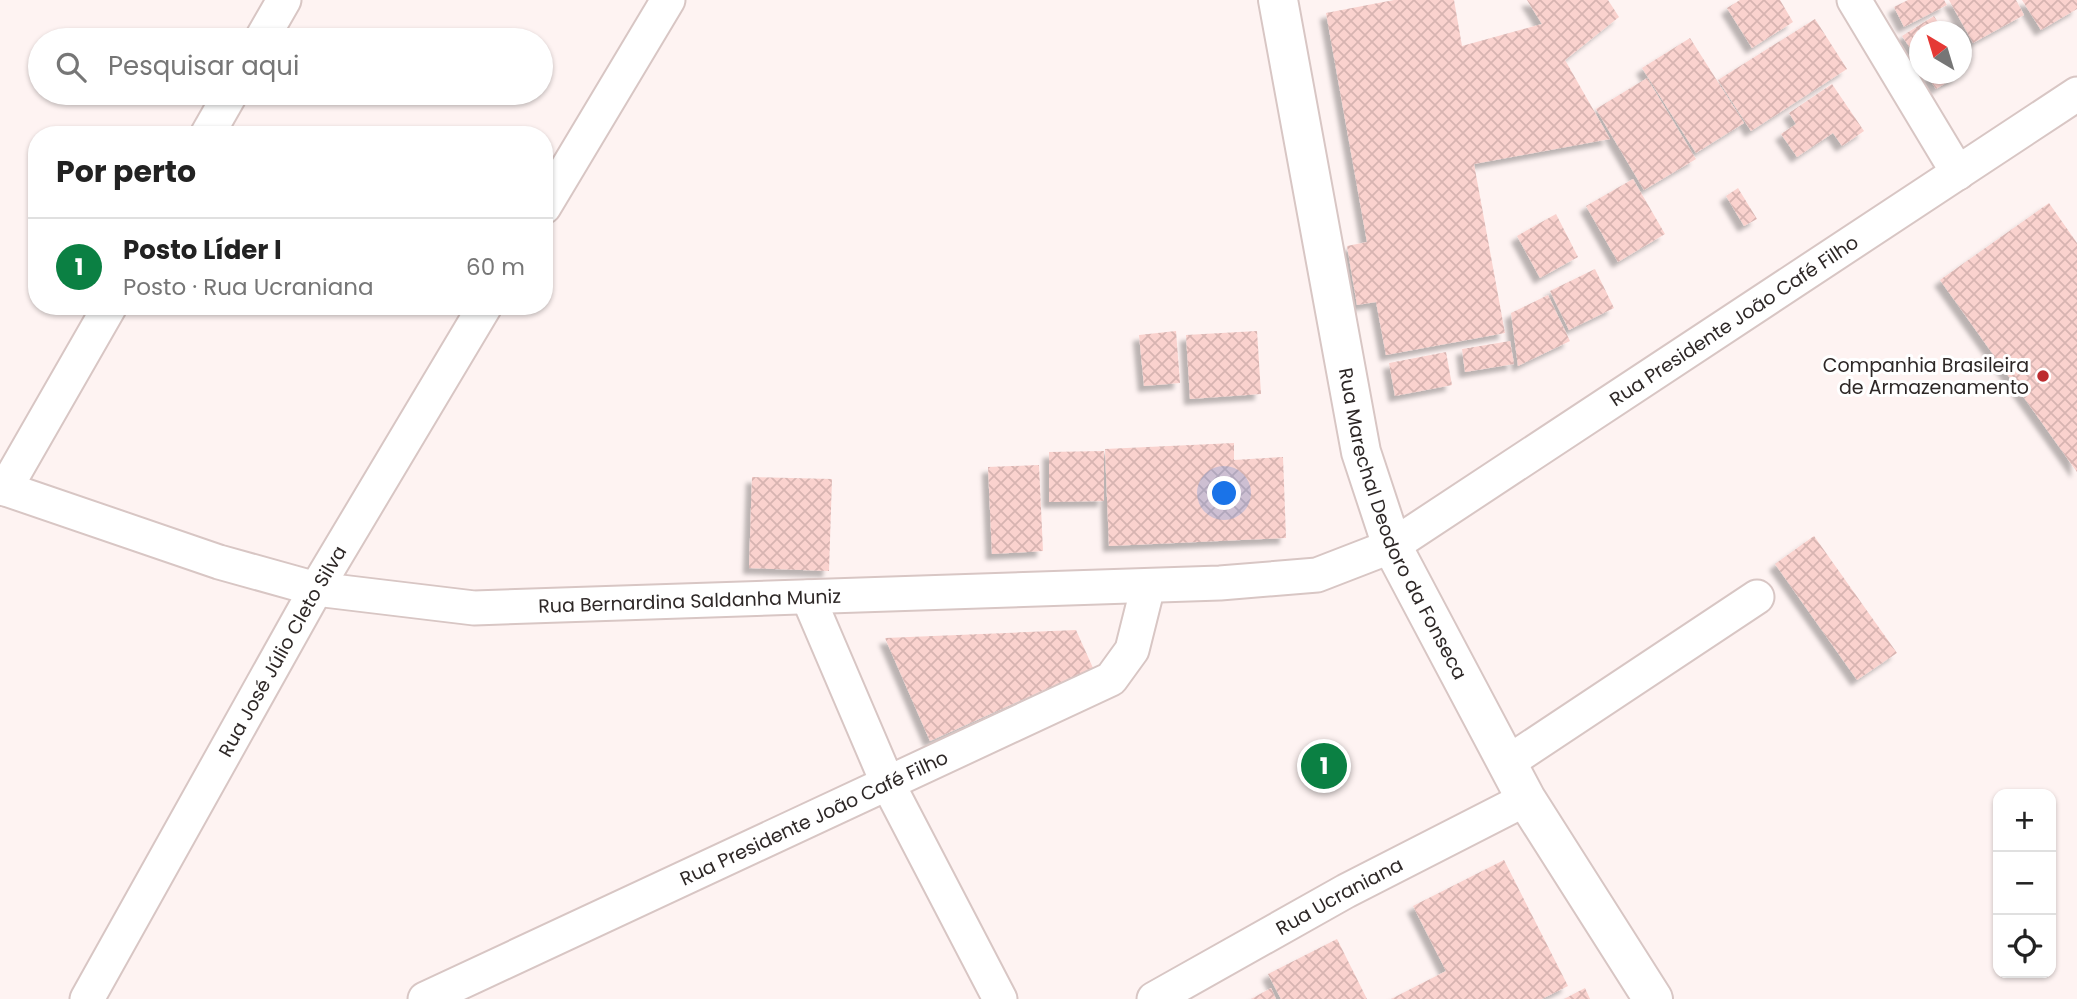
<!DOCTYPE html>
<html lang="pt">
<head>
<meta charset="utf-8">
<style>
  body { margin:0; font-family:Poppins,sans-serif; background:#f6f6f6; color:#222 }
  .controls { position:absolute; right:21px; bottom:21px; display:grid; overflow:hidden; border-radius:14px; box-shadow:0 2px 5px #0004 }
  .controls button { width:63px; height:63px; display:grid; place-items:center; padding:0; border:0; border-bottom:2px solid #e0e0e0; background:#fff; color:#222; font:35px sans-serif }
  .compass { position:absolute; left:1909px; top:21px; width:63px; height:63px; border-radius:50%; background:#fff; box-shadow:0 2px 5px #0004; rotate:322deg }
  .you { position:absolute; left:1225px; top:494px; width:24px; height:24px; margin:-18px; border:5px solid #fff; border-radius:50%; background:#1a73e8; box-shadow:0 0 0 10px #1a73e833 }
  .badge { display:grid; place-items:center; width:46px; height:46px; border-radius:50%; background:#0b8043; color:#fff; font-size:23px; font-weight:700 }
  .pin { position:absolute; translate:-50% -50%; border:4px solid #fff; box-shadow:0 2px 7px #0006 }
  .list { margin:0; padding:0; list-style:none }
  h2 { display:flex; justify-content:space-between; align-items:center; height:91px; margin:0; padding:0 28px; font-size:30px }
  h2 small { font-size:23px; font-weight:400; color:#767676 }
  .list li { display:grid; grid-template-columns:46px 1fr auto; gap:21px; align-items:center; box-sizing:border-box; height:98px; padding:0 28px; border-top:2px solid #e0e0e0 }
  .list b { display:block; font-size:26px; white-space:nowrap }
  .list p { margin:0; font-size:23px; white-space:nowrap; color:#767676 }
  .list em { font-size:23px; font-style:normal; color:#767676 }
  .icon { flex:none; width:38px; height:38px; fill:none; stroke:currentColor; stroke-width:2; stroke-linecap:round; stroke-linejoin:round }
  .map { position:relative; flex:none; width:2077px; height:999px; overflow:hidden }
  .search { position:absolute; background:#fff; box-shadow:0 2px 5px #0004; left:28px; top:28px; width:525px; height:77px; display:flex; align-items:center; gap:18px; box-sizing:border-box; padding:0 24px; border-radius:38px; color:#767676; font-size:26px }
  .panel { position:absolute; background:#fff; box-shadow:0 2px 5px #0004; left:28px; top:126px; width:525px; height:189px; border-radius:28px }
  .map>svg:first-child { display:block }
  .building { fill:url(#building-cross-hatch); filter:url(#shadow) }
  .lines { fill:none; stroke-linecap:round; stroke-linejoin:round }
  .minor-casing { stroke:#d8c6c4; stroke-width:37 }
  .major-casing { stroke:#d8c6c4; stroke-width:42 }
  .minor { stroke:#fff; stroke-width:33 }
  .major { stroke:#fff; stroke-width:38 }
  .poi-dot { fill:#bd2d30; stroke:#fff; stroke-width:2.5 }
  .labels { text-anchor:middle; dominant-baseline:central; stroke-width:6; stroke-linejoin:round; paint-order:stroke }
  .street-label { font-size:19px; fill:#2e2827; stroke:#fff }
  .poi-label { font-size:19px; fill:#2e2827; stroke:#fff; text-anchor:end }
</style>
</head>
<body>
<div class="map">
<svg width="2077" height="999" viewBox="0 0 2077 999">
  <defs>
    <pattern id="building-cross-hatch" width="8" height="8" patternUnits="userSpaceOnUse" patternTransform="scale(1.75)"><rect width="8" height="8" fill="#fad2ce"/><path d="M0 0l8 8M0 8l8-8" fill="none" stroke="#d7b4b1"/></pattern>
    <filter id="shadow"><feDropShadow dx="-6" dy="6" stdDeviation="2" flood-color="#0004"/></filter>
  </defs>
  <rect width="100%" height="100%" fill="#fef3f2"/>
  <path class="building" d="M 1394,0 L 1454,0 L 1462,46 L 1542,24 L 1527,0 L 1608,0 L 1619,17 L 1565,60 L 1610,139 L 1474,164 L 1505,333 L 1386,355 L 1376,302 L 1357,305 L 1347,246 L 1367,242 L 1326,13 Z
    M 1740,0 L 1780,0 L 1793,22 L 1752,48 L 1727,8 Z
    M 1908,0 L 1944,0 L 1947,5 L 1904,27 L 1894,7 Z
    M 1949,0 L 2016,0 L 2024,15 L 1973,43 Z
    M 2022,0 L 2077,0 L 2077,9 L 2041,30 Z
    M 1934,16 L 1944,32 L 1920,32 L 1920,63 L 1902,36 Z
    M 1815,19 L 1847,69 L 1751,131 L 1718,80 Z
    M 1690,38 L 1744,123 L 1696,153 L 1642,68 Z
    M 1926,74 L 1961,74 L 1936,89 Z
    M 1647,78 L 1696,159 L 1644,190 L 1596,109 Z
    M 1832,84 L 1864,131 L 1842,146 L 1833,133 L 1797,157 L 1781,134 L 1796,124 L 1789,113 Z
    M 1633,179 L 1665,234 L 1618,262 L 1586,206 Z
    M 1738,188 L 1757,219 L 1744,226 L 1726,196 Z
    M 2049,203 L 2077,243 L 2077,472 L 1940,280 Z
    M 1556,214 L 1578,257 L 1540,278 L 1517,236 Z
    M 1595,269 L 1614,308 L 1569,330 L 1550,291 Z
    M 1548,295 L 1570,341 L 1518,366 L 1511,313 Z
    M 1176,331 L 1180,383 L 1144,386 L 1139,335 Z
    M 1257,331 L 1261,394 L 1190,399 L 1186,335 Z
    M 1510,341 L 1514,364 L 1465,372 L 1462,349 Z
    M 1446,352 L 1452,385 L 1395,396 L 1389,363 Z
    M 1234,443 L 1234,460 L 1283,457 L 1286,538 L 1109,546 L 1105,449 Z
    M 1104,451 L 1104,501 L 1049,502 L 1049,452 Z
    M 1039,465 L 1043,551 L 992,554 L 988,467 Z
    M 752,477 L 832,479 L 829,571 L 749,568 Z
    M 1814,536 L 1897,653 L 1857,680 L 1775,564 Z
    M 1076,630 L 1093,668 L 930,741 L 885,638 Z
    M 1504,860 L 1568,986 L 1542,999 L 1391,999 L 1446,971 L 1413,906 Z
    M 1337,939 L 1367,999 L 1281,999 L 1268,974 Z
    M 1271,988 L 1276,999 L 1251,999 Z
    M 1585,988 L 1590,999 L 1564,999 Z"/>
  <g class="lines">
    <g class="minor-casing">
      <g id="minor">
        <path d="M 1854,0 L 1958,173"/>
        <path d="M 261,40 L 284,0"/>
        <path d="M 207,135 L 231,93"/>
        <path d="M 544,207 L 668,0"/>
        <path id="s1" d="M 0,487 L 219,562 L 316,589 L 474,608 L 1220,583 L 1317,575 L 1392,546 L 2077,94"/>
        <path d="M 5,489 L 110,306"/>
        <path d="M 808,597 L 888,784 L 1000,999"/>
        <path d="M 1507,763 L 1757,597"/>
        <path id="s2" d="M 87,999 L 316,589 L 485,306"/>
        <path id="s3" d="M 425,999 L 1111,679 L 1132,650 L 1148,586"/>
        <path id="s4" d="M 1154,999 L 1346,891 L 1526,799"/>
      </g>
    </g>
    <g class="major-casing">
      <g id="major">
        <path id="s5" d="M 1278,0 L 1361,452 L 1392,546 L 1526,799 L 1653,999"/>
      </g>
    </g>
    <use href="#minor" class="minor"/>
    <use href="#major" class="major"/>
  </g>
  <circle class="poi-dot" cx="2043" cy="376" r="7"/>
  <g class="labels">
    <g class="street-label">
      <text stroke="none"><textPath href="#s1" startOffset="1825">Rua Presidente João Café Filho</textPath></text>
      <text stroke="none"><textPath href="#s5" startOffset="541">Rua Marechal Deodoro da Fonseca</textPath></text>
      <text stroke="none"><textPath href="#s1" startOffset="707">Rua Bernardina Saldanha Muniz</textPath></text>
      <text stroke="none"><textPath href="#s2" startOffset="399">Rua José Júlio Cleto Silva</textPath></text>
      <text stroke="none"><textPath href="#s3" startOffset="429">Rua Presidente João Café Filho</textPath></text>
      <text stroke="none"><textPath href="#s4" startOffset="212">Rua Ucraniana</textPath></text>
    </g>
    <g class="poi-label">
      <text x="2029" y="365">Companhia Brasileira<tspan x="2029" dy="22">de Armazenamento</tspan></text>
    </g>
  </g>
</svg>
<div class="controls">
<button>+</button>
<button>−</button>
<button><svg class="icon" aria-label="locate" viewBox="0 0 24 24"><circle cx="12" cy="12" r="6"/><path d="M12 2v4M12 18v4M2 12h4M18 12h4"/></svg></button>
</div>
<svg class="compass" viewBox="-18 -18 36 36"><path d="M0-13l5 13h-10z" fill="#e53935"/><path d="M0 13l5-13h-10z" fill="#767676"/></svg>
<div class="you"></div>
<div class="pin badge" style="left:1324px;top:766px">1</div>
<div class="search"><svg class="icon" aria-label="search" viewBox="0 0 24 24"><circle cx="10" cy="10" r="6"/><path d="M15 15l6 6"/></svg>Pesquisar aqui</div>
<section class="panel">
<h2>Por perto<small></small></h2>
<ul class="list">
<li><span class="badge">1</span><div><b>Posto Líder I</b><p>Posto · Rua Ucraniana</p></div><em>60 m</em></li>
</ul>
</section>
</div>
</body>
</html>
